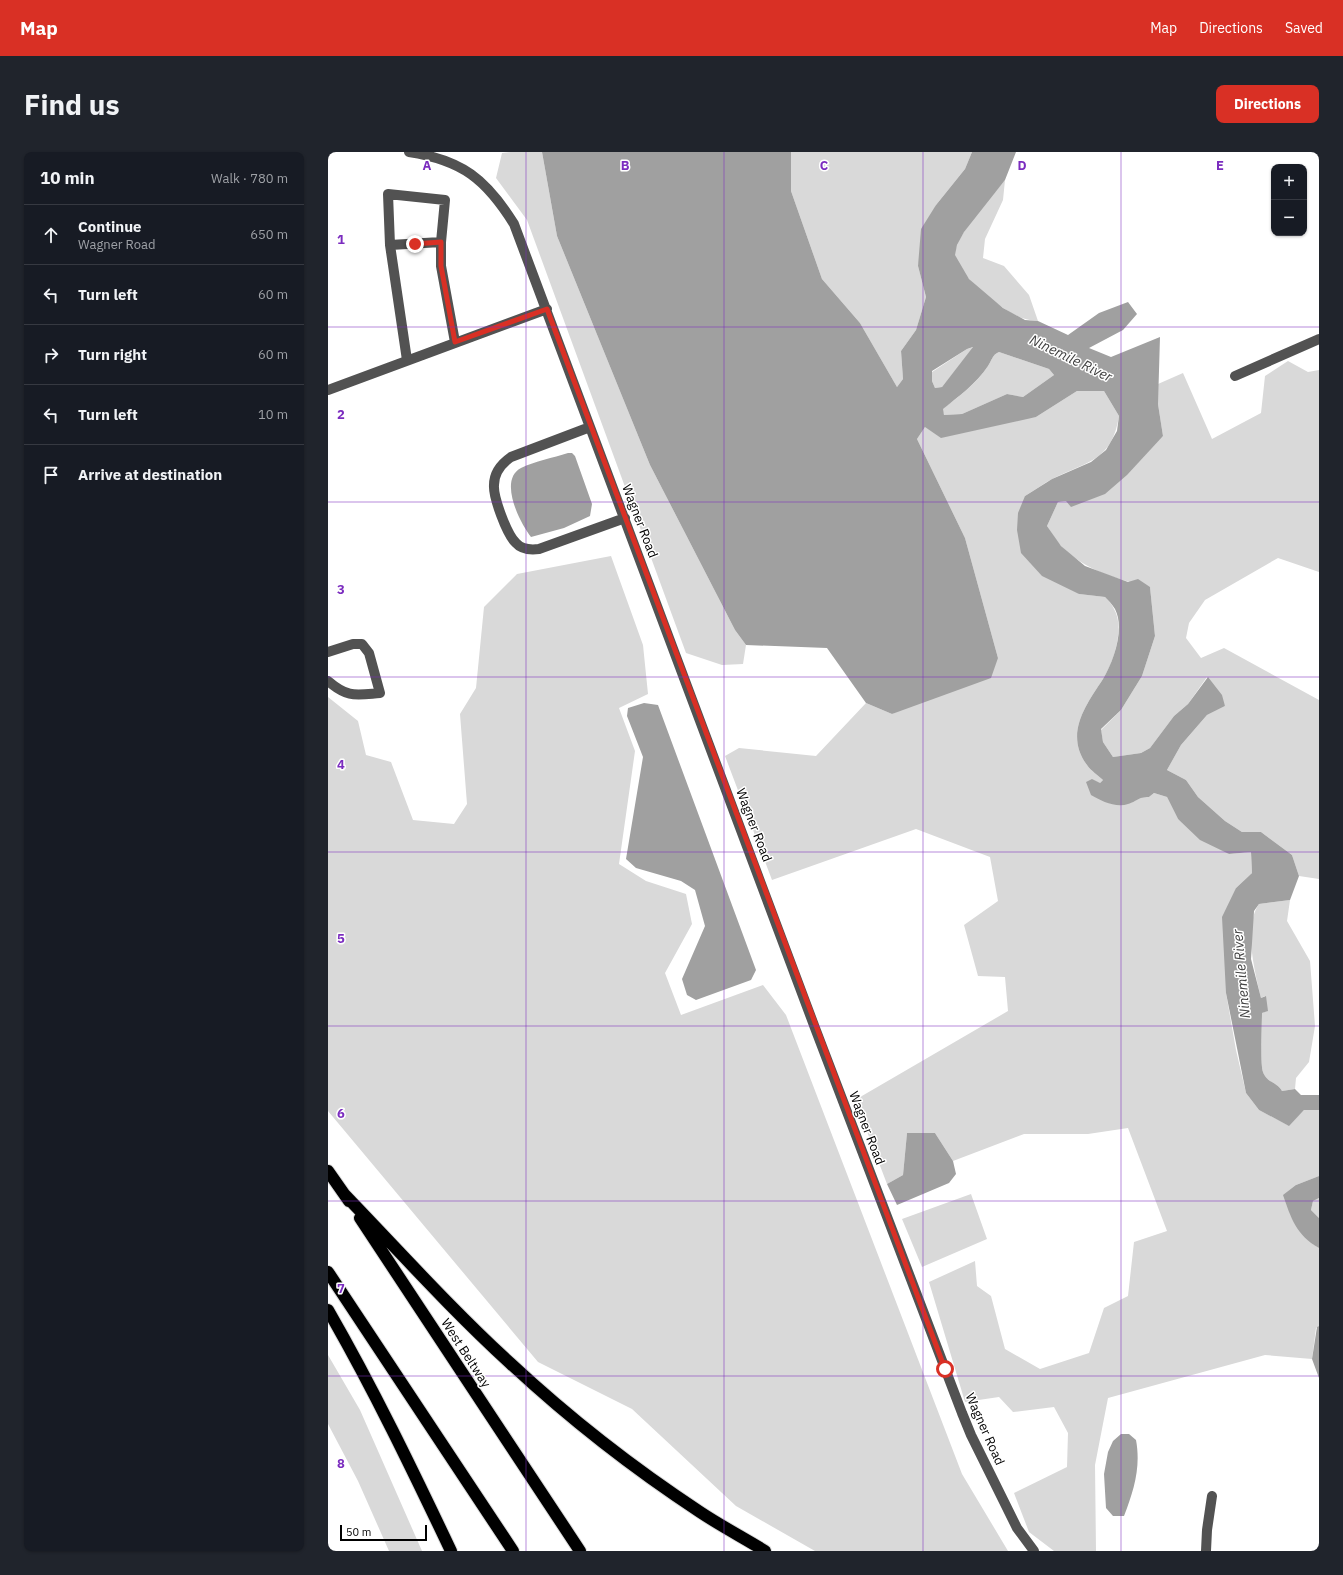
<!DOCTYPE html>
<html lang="en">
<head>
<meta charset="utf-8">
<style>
  body { margin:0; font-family:"IBM Plex Sans",sans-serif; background:#20242c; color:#f1f3f6 }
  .controls { position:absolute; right:12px; top:12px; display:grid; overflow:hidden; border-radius:8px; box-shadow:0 1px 3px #0004 }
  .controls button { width:36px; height:36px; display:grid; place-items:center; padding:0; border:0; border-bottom:1px solid #363941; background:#171b24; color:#f1f3f6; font:20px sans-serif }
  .scale { position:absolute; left:12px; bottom:10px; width:87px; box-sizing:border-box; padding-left:4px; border:2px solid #000; border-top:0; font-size:11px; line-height:14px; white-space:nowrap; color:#000; -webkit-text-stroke:3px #fff; paint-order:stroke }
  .stop { position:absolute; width:12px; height:12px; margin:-9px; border:3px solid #d93025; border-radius:50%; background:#fff }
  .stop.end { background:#d93025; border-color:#fff; box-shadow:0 1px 4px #0008 }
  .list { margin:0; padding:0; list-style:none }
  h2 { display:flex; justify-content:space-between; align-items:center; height:52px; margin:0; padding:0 16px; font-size:17px }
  h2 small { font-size:13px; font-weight:400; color:#9ea1a6 }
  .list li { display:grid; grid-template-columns:26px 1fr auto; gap:12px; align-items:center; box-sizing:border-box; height:60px; padding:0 16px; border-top:1px solid #363941 }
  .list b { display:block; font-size:15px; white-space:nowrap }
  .list p { margin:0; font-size:13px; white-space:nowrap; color:#9ea1a6 }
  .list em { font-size:13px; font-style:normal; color:#9ea1a6 }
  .icon { flex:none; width:22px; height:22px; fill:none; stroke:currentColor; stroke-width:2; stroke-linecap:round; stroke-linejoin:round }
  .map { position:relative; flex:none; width:991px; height:1399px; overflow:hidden; border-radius:8px }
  header { display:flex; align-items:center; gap:24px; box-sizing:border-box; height:56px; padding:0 20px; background:#d93025; color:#fff }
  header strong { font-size:19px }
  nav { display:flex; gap:22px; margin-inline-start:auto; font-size:14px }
  .intro { display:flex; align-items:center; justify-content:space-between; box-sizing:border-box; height:96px; padding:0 24px }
  h1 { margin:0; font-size:28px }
  .button { padding:10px 18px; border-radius:8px; background:#d93025; color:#fff; font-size:14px; font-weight:700 }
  main { display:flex; gap:24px; padding:0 24px }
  aside { flex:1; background:#171b24; border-radius:8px; box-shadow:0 1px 3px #0004 }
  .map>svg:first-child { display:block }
  .green { fill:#d9d9d9 }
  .water { fill:#a0a0a0; fill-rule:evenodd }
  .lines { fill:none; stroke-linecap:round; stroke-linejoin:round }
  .highway-casing { stroke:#dbdbdb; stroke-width:14 }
  .minor { stroke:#525252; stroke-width:10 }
  .highway { stroke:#000; stroke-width:12 }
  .route { stroke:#d93025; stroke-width:5 }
  .grid { fill:none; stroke:#7b2cbf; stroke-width:1; stroke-opacity:0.55 }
  .labels { text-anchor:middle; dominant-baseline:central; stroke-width:3; stroke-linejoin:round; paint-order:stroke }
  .street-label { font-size:13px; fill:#000; stroke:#fff }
  .water-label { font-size:14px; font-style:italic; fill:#414141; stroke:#fff }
  .grid-label { font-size:13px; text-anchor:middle; font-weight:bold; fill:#7b2cbf; stroke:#fff; stroke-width:3; stroke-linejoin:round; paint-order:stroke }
</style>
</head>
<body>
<header>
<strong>Map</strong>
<nav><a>Map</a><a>Directions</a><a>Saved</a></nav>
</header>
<div class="intro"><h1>Find us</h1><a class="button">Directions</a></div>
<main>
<aside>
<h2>10 min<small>Walk · 780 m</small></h2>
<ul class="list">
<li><svg class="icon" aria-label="ahead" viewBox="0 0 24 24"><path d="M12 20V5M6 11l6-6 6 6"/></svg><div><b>Continue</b><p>Wagner Road</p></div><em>650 m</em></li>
<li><svg class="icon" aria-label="left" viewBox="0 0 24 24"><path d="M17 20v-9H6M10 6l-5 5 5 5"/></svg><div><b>Turn left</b></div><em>60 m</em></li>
<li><svg class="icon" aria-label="right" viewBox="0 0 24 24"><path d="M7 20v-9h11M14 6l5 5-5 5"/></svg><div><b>Turn right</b></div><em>60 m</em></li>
<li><svg class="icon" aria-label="left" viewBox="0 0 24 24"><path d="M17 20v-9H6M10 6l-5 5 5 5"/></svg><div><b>Turn left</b></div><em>10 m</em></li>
<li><svg class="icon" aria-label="arrive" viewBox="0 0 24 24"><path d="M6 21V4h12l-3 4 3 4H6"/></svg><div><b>Arrive at destination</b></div></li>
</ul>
</aside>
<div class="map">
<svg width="991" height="1399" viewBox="0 0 991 1399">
  <rect width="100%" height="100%" fill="#fff"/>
  <path class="green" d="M 183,0 L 214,0 L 229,84 L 322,313 L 407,478 L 418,493 L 415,512 L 394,513 L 358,501 L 199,68 L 168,26 L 174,1 Z
    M 463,0 L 644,0 L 637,17 L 608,53 L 590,114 L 598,145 L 588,178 L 573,199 L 575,227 L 569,235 L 532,171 L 494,127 L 463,39 Z
    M 677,28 L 675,48 L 657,87 L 655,106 L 676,114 L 701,143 L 710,169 C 689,168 675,156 659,144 C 649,136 630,118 627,104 C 625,85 665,43 677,28 Z
    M 646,195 L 614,235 L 607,236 L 604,229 L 604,220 L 639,197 Z
    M 671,200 L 721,217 L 726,223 L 695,245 L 679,242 L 634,262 L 616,263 L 614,257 C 631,245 648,232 660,214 C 664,208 664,203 671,200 Z
    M 960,209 L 980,220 L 991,218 L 991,420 L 950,406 L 877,448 L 861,471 L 858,486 L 873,506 L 896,496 L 991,548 L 991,727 L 971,724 L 964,703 L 933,680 L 914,680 L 897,669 L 870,645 L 858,628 L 839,618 L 853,593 L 879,563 L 897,554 L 879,525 L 860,552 L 846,564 L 822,596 L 813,601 L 785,605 L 775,590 L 773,578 L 793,558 L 814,524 L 827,484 L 822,435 C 791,428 756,418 733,394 C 728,389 724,381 719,374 L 730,350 L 738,349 L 835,284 L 830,252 L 830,232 L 855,221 L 884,287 L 933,261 L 937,224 Z
    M 749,239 L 776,239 L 791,264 C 784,308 761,309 726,326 C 716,331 707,338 697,344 L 751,442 L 777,445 C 780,448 784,452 786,457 C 797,475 786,510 775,527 C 758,553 736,582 759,613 C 763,619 770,623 775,628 L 772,631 L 759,630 L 812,645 L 821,645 L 826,641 L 839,645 L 850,667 L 901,702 L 923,700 L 924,721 L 908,736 L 898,841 L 908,898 L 918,941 L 931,958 L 960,973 L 976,958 L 991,958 L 991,1024 L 968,1033 L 985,1092 L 991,1096 L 991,1174 L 988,1176 L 984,1207 L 937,1203 L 780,1246 L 767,1313 L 768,1399 L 726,1399 L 701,1380 L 686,1341 L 739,1315 L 740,1281 L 726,1255 L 685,1260 L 671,1245 L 637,1250 L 601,1130 L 647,1109 L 649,1134 L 663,1144 L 677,1197 L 712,1217 L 761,1201 L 776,1156 L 800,1144 L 806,1090 L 839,1079 L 800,976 L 760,982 L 696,982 L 625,1009 L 607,981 L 579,981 L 575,1023 L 559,1032 L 527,948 L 680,859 L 677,825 L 650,824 L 636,773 L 670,749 L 662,705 L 588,677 L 444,728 L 397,604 L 411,596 L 488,604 L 538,551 L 564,562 L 670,506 L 637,386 L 589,287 L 597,275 L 708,265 Z
    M 283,404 L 315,493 L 320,542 L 291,556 L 307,599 L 291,712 L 318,729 L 358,742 L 364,772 L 337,821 L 353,863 L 435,833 L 458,863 L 634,1322 L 680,1399 L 487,1399 L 408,1354 L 304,1257 L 210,1210 L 0,959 L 0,545 L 30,569 L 38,603 L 63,610 L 85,668 L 126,672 L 139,652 L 132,562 L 148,536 L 156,455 L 189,422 Z
    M 962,748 L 959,769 L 982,809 L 987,874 L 981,910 L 968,926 L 967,937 L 954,939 C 949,930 939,931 935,920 C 932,912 934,872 934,861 L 939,859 L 937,844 L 933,846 C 927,821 915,775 931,752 Z
    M 643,1042 L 659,1087 L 594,1115 L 574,1067 Z
    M 991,1046 L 991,1066 L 983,1058 L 985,1049 Z
    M 0,1203 L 32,1258 L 94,1399 L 61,1399 L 30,1329 L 0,1272 Z"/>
  <path class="water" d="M 214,0 L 463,0 L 463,39 L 494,127 L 532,171 L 569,235 L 575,227 L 573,199 L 588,178 L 598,145 L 590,114 L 593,77 L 608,53 L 637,17 L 644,0 L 688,0 L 677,28 L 636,80 L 629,93 L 627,103 L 641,127 L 675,156 L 697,168 L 710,169 L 740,183 L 771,161 L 800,150 L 809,162 L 795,178 L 761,196 L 783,205 L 832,185 L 830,252 L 835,284 L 799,323 L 777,342 L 743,355 L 738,349 L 730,350 L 719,374 L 733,394 L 757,414 L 800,430 L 810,427 L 822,435 L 827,484 L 814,524 L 793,558 L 773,577 L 775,590 L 785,605 L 813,601 L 822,596 L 846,564 L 860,552 L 880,525 L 894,543 L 897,554 L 879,563 L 853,593 L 839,618 L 858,628 L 870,645 L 897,669 L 914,680 L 933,680 L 964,703 L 971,724 L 962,748 L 931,752 L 926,759 L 923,807 L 933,846 L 938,844 L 940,859 L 934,861 C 934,872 932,912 935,920 C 939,931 949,930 954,939 L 967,937 L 973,943 L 991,943 L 991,958 L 976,958 L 961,974 L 931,958 L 918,941 L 898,841 L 894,765 L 908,736 L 924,721 L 923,700 L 901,702 L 872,688 L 850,667 L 839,645 L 826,641 L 821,645 C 809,645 810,649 800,652 C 788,656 773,649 763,643 L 758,630 L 764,627 L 772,631 L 775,628 C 770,623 763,619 759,613 C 736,582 758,553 775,527 C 786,509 797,476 787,457 C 784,452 780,448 777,445 L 751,442 L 714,424 L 693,401 L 689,378 L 690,361 L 697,344 L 724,327 L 763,310 L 778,298 L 789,279 L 791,264 L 776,239 L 749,239 L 708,265 L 613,286 L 597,275 L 589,287 L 637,386 L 670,506 L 663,526 L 564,562 L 538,551 L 499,496 L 418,493 L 407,478 L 322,313 L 229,84 ZM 645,195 L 614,235 L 607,236 L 604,229 L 604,219 L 639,197 ZM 671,200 L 721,217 L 726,223 L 695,245 L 679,242 L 634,262 L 616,263 L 615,257 C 631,244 648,232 660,214 C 664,208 664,203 671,200 Z
    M 240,301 L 244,301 L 247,304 L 264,352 L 262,364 L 236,376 L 203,385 C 192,371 170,328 193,316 C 207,309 225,306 240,301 Z
    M 316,551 L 330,553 L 428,818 L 423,828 L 368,848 L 359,843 L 354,827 L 377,774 L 367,738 L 353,729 L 308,716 L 298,707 L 315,605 L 299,564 L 300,556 Z
    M 579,981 L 607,981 L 625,1009 L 628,1022 L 621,1031 L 569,1053 L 559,1032 L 575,1023 Z
    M 991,1024 L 991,1046 L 985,1049 L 983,1058 L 991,1066 L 991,1096 C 968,1083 963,1066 955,1043 L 968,1033 Z
    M 991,1174 L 991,1226 L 984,1207 L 989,1175 Z
    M 793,1282 L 801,1282 L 808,1288 C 813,1315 806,1338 796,1364 L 785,1364 L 778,1356 L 776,1322 L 780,1300 L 785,1289 Z"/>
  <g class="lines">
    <g class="highway-casing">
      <path id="highway" d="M 0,1019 L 21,1049
        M 16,1042 C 71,1099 124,1158 182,1211 C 241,1266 305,1316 372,1360 C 393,1374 416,1386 437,1399
        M 32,1066 L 252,1399
        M 0,1120 L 185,1399
        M 0,1158 C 45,1236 84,1317 123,1399"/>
    </g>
    <path class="minor" d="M 81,0 C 134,8 158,27 186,72 L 487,876 L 634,1261 L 643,1283 L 689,1376 L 706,1399
      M 62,93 L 60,42 L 117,48 L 113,90
      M 79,208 L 62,93 L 113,90 L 113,114 L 127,190
      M 907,224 L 991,187
      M 0,238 L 219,157
      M 262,275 L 183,305 C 173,312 166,321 166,333 C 165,345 179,383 188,391 C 194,398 203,398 211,397 L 297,366
      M 0,500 L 25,492 L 34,492 L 41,501 L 52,541 C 27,543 20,546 0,529
      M 878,1399 L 879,1378 L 884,1344"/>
    <use href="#highway" class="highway"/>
  </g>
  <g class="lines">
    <path class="route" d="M 87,92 L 113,90 L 113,114 L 127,190 L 219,157 L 617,1217"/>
  </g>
  <path class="grid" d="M 198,0 L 198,1399M 396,0 L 396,1399M 595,0 L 595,1399M 793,0 L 793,1399M 0,175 L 991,175M 0,350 L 991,350M 0,525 L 991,525M 0,700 L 991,700M 0,874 L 991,874M 0,1049 L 991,1049M 0,1224 L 991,1224"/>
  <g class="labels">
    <g class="street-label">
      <text transform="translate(312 369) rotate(69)">Wagner Road</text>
      <text transform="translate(426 673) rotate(69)">Wagner Road</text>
      <text transform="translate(539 976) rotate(69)">Wagner Road</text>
      <text transform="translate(138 1201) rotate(57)">West Beltway</text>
      <text transform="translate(657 1277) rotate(66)">Wagner Road</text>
    </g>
    <g class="water-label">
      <text transform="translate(743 206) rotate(26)">Ninemile River</text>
      <text transform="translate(913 822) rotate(-95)">Ninemile River</text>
    </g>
  </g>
  <g class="grid-label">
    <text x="99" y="18">A</text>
    <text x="297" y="18">B</text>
    <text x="496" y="18">C</text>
    <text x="694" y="18">D</text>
    <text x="892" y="18">E</text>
    <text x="13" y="92">1</text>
    <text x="13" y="267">2</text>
    <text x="13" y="442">3</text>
    <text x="13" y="617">4</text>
    <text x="13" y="791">5</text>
    <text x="13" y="966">6</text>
    <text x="13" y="1141">7</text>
    <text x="13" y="1316">8</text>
  </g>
</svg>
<div class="controls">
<button>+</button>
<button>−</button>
</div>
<div class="scale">50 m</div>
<div class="stop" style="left:617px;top:1217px"></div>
<div class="stop end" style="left:87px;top:92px"></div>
</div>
</main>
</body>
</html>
